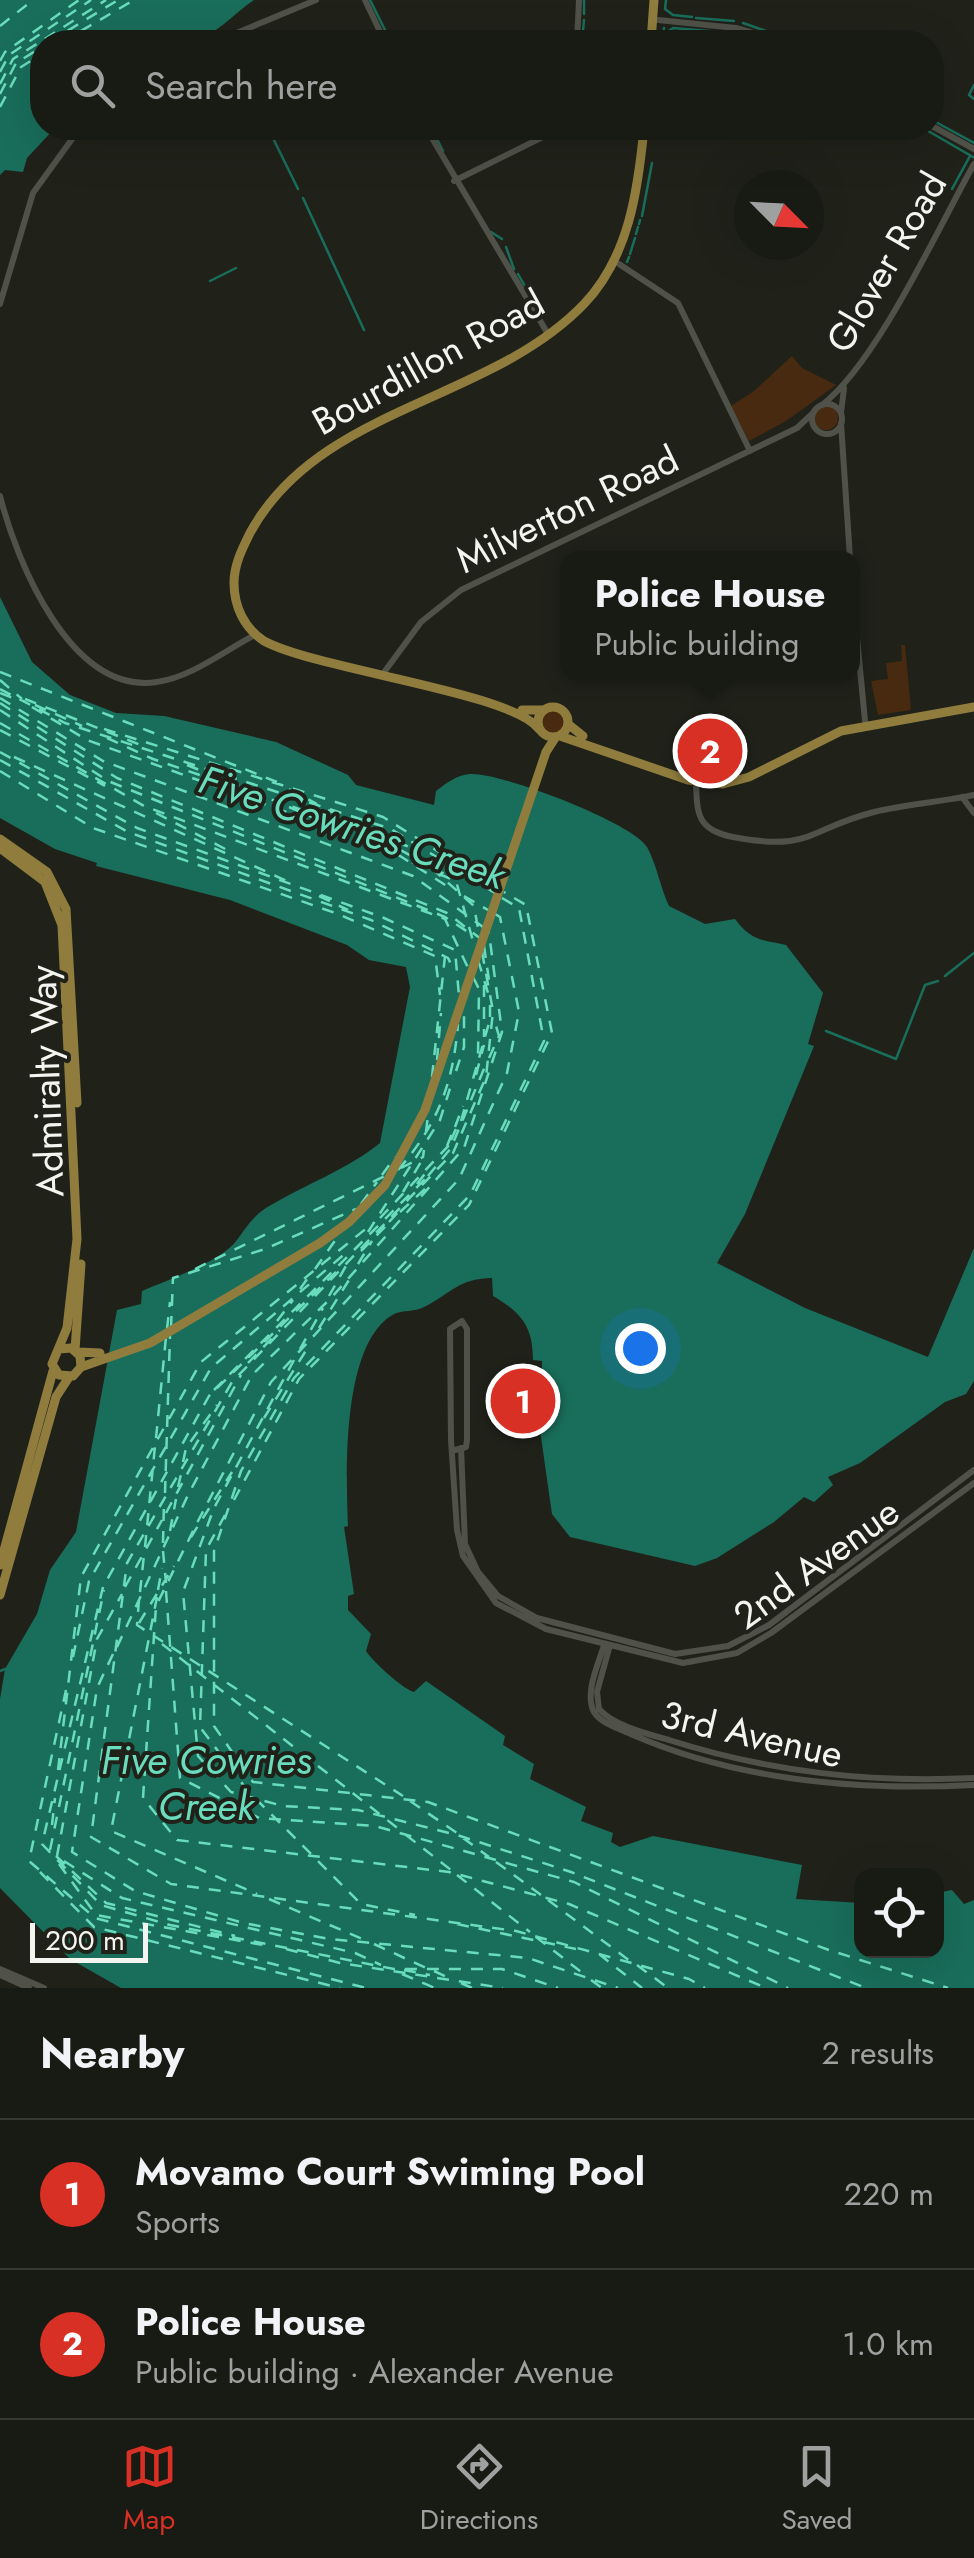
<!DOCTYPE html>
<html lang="en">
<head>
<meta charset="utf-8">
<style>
  body { margin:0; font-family:Jost,sans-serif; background:#21231d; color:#f1f3f6 }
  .controls { position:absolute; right:30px; bottom:30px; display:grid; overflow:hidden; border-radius:20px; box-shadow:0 10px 40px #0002 }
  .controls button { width:90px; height:90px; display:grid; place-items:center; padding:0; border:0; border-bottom:2px solid #363834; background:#181a14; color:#f1f3f6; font:50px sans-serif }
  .compass { position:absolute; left:734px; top:170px; width:90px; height:90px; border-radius:50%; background:#181a14; box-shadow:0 10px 40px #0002; rotate:114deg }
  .scale { position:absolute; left:30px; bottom:25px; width:118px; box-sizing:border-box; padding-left:10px; border:5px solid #f4f5f0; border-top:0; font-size:28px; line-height:35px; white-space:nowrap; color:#f4f5f0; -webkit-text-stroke:8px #20221a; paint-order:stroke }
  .you { position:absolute; left:640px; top:1348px; width:35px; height:35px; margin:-25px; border:8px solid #fff; border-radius:50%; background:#1a73e8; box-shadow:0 0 0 15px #1a73e833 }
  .badge { display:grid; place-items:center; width:65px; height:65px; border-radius:50%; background:#d93025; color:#fff; font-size:32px; font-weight:700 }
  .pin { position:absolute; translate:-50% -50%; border:5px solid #fff; box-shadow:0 2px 10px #0006 }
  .popup { position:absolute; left:560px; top:551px; width:300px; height:130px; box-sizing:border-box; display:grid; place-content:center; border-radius:20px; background:#181a14; filter:drop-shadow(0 2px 8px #0005); font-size:32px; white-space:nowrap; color:#9fa1a0 }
  .popup b { font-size:38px; color:#f1f3f6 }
  .popup::after { content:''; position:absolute; left:50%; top:100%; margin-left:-20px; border:20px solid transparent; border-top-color:#181a14 }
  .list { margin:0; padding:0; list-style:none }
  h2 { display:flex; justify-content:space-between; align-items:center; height:130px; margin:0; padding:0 40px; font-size:42px }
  h2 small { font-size:32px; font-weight:400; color:#9fa1a0 }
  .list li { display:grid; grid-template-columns:65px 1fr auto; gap:30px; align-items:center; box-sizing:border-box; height:150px; padding:0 40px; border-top:2px solid #363834 }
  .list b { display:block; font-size:38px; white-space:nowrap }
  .list p { margin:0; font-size:32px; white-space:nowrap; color:#9fa1a0 }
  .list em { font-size:32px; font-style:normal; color:#9fa1a0 }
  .icon { flex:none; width:55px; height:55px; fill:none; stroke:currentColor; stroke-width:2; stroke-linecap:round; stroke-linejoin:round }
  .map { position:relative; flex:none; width:974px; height:1988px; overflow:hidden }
  .search { position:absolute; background:#181a14; box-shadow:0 10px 40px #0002; left:30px; right:30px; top:30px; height:110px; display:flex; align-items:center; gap:25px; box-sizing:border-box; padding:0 35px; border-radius:40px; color:#9fa1a0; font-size:38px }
  .sheet { height:430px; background:#181a14 }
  nav { display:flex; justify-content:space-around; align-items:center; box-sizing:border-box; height:140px; border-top:2px solid #363834; background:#181a14; font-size:28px; color:#9fa1a0 }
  nav a { display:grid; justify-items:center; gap:5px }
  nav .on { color:#d93025 }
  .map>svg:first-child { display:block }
  .green { fill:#472a0f }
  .water { fill:#196e5b }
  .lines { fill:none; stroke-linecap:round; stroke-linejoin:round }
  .stream { stroke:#196e5b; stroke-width:2.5 }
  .ferry { stroke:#6adcbe; stroke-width:2.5; stroke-dasharray:12 10; stroke-linecap:butt }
  .tertiary { stroke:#505249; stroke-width:6 }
  .primary { stroke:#907d3e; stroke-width:9 }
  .labels { text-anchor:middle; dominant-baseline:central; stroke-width:8; stroke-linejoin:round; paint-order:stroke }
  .street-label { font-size:38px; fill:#f4f5f0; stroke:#20221a }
  .water-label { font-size:40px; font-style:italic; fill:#6adcbe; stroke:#20221a }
</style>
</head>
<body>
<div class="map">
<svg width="974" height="1988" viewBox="0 0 974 1988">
  <rect width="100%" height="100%" fill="#20221a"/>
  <path class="green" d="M 792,356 L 802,368 L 836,385 L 786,421 L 749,441 L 731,406 L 754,391 Z
    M814 418a12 12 0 1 1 24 0a12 12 0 1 1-24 0Z
    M 901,645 L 905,645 L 911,710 L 878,715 L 871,681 L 888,679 L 886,663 L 902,661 Z
    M541 722a12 12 0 1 1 24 0a12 12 0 1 1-24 0Z"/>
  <path class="water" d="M 0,0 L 254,0 C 234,13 216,36 191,42 L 42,42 L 42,128 L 55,128 L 27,158 L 23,172 L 5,170 L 0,175 Z
    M 0,597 L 32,662 L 70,695 L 116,713 L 164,716 L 276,742 L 348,775 L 356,785 L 434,805 L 436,791 C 447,783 456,775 470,774 C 501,772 633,823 647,847 C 657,865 660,887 669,906 L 705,924 L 735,919 C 751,941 763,940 786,945 L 823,993 L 808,1044 L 814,1046 L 745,1214 L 717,1263 L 805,1308 L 928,1357 L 974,1248 L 974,1381 L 966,1394 L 945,1402 L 860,1463 L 828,1477 L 833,1485 L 814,1502 L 804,1497 L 774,1522 L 717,1558 L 695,1566 L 570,1537 L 552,1514 L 540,1430 L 542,1361 L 533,1360 C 533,1327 522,1313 493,1296 L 492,1278 C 457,1279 452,1293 424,1307 C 415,1312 402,1310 394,1314 C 341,1343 346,1475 348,1526 L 344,1527 L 354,1594 L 348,1596 L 348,1610 L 371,1634 L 366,1651 C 372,1661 404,1690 414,1692 L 426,1681 L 505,1736 L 503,1745 L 534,1764 L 530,1779 L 586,1807 L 581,1821 L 613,1833 L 611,1842 L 620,1847 L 653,1836 L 802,1865 L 796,1899 L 861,1903 L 862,1950 L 936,1950 L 937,1893 L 952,1890 L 964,1904 L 974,1900 L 974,1988 L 121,1988 L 70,1959 L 0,1888 L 0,1699 L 5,1669 L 37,1614 L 50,1570 L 76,1532 L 117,1310 L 141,1304 L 142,1291 C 167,1280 221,1262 237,1240 C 244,1230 253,1216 266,1208 C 302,1186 350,1168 380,1143 L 410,987 L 406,967 L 369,960 L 347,945 L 230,900 L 96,866 L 97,863 L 55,849 L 0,818 Z"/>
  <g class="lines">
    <path class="stream" d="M 370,0 L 391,42
      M 666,0 L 665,9 L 673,15 L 692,17
      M 584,14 L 584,0
      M 696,18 L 734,21
      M 743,23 L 797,42
      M 743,34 L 767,42
      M 583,35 L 646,40
      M 663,35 L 673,28 L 733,33
      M 582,42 L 584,20
      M 662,42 L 664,28
      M 974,85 L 969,95 L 974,99
      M 932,120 L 974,143
      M 268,128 L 298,189
      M 431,128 L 434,133
      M 570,128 L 574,133
      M 923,128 L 973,157
      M 436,137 L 443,151
      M 952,189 L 970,156
      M 303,198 L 364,330
      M 642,216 L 652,163
      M 639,224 L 640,220
      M 491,232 L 502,239
      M 636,234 L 638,227
      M 506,247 L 514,269
      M 630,254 L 635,238
      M 627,262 L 629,257
      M 518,274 L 530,295
      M 210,281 L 236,268
      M 532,298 L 534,303
      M 945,976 L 974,953
      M 826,1031 L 896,1059 L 925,985 L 938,981
      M 0,1671 L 5,1669"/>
    <path class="ferry" d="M 0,26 L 33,0
      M 49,42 L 118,0
      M 62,42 L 134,0
      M 0,61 L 5,52 L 79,0
      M 0,72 L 9,55 L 91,0
      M 0,84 L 13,59 L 106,0
      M 0,94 L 16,63 L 42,47
      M 0,107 L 21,67 L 42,54
      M 0,672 L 277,782
      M 0,680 L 22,699
      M 0,689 L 65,723 L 391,829 L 495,893
      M 0,693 L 13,698
      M 0,698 L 103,761 L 413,876 L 483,927
      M 25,699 L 143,746
      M 0,703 L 117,778 L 447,913 L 481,939
      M 35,705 L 82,726
      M 32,707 L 87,740 L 389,849 L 453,890
      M 0,710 L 108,781 L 445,917 L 471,934
      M 0,723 L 144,806 L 445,919 L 469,970
      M 104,729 L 383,817 L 497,888
      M 0,730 L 105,786
      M 107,738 L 153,759 L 407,846 L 474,906 L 479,934
      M 0,752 L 137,828 L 384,918 L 455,950 L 459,996
      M 14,757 L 289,882
      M 0,760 L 128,832 L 371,920 L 448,958 L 454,970
      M 187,765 L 254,792
      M 0,771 L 93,828 L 338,914 L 435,956 L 440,995
      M 289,789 L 317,804
      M 289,807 L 336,828
      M 328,810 L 365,830
      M 156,813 L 229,851
      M 381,839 L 422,862
      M 375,846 L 395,855
      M 412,862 L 432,871
      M 433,868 L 448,876
      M 439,874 L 456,881 L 475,948
      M 319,896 L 348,910
      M 464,896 L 488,910
      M 502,898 L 519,908 L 544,1041 L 470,1195 L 294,1378 L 241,1471 L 214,1551 L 214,1726 L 253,1782 L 428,1802 L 829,1950 L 948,1988
      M 495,914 L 500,917 L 519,1012 L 507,1073 L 459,1179 L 271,1382 L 198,1521 L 156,1606 L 143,1798 L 177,1840 L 449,1872 L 569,1904 L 766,1988
      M 484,946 L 490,987
      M 482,952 L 493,1011 L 486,1077 L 453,1153 L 232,1382 L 127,1563 L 91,1837 L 171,1884 L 516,1931 L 689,1979 L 705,1988
      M 478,960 L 489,996
      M 473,977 L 479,989 L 478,1057
      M 484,985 L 484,1037
      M 490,1005 L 490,1022
      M 489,1058 L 499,1036 L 494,1019
      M 437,1060 L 441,1013
      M 456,1071 L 464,1047 L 464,1010
      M 476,1075 L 484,1045
      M 432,1077 L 445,956
      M 461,1121 L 489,1023
      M 455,1127 L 463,1106
      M 426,1132 L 428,1115
      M 451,1140 L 460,1120
      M 447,1146 L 455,1126
      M 401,1168 L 423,1157 L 424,1150
      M 398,1170 C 438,1124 453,1084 458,1024
      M 382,1175 L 395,1157
      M 428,1176 L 451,1148 L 486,1064
      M 417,1184 L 427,1171
      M 403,1192 L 422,1160
      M 361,1204 L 377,1182
      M 400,1212 L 427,1187
      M 380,1218 L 453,1141
      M 389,1222 L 401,1209
      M 368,1232 L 440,1120 L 453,1079
      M 361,1251 L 391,1221
      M 358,1264 L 372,1241
      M 195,1269 L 385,1176
      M 315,1269 L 339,1235
      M 336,1272 L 209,1396 L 103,1587 L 42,1844 L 101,1905 L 170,1925 L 394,1969 L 502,1969 L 558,1988
      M 300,1289 L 310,1275
      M 329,1296 L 347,1264
      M 277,1321 L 293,1300
      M 171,1328 L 173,1278 L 265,1249 L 356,1209
      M 319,1328 L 349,1280
      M 167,1329 L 170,1302
      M 300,1349 L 323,1308
      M 294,1360 L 214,1508 L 183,1592 L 198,1756 L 231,1792 L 283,1806 L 358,1810 L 457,1835 L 571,1872 L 866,1988
      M 248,1363 L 280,1330
      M 214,1390 L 427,1177
      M 264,1418 L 310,1344
      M 169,1419 L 201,1362 L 373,1223
      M 156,1438 L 166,1337
      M 183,1462 L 186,1448 L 217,1405
      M 178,1487 L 182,1470
      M 165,1493 L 170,1336
      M 234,1500 L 299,1379 L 469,1205 L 552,1033 L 526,905 L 504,892
      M 166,1513 L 241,1375
      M 225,1515 L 206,1550 L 200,1727 L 247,1790 L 361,1904 L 415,1915
      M 170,1531 L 176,1499
      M 191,1537 L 232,1472
      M 163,1543 L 164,1501
      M 145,1547 L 155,1446
      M 163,1551 L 166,1583
      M 125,1587 L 162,1520
      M 158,1590 L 162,1568
      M 166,1591 L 180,1778 L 259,1818 L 375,1826 L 574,1882 L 788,1988
      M 140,1592 L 144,1555
      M 157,1597 L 111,1831 L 257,1894
      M 139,1600 L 137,1625 L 403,1796
      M 139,1623 L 174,1566
      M 162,1644 L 400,1830
      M 117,1647 L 188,1495 L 252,1375 L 331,1298 L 464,1148 L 502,1032 L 489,933
      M 113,1654 L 97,1688 L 72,1852 L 135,1891 L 243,1923 L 330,1939 L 528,1958 L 618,1988
      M 73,1657 L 89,1581 L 211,1368 L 347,1252
      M 66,1690 L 29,1861 L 95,1918 L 366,1988
      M 58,1770 L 81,1577 L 165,1426
      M 410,1801 L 457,1833
      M 52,1825 L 55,1798
      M 406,1835 L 451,1870
      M 463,1838 L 489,1857
      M 50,1850 L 104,1590
      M 56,1856 L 106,1903 L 235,1936
      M 57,1856 L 97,1639 L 122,1594
      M 64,1861 L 122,1898 L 355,1953 L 381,1965
      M 496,1862 L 541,1895
      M 59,1864 L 96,1915 L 263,1945
      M 40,1872 L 94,1927 L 340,1988
      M 457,1875 L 530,1932
      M 269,1899 L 367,1941
      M 548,1900 L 630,1961
      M 457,1924 L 576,1949
      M 536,1937 L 585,1975
      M 374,1944 L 426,1968
      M 286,1949 L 340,1963 L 503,1988
      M 599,1954 L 642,1988
      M 637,1965 L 668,1988
      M 404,1970 L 430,1975
      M 434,1971 L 449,1978
      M 402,1974 L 435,1988
      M 591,1980 L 602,1988
      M 461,1983 L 472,1988"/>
    <path class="tertiary" d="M 365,0 L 385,42
      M 658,20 L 736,28 L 784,42
      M 215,42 L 316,0
      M 577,42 L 579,0
      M 932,126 L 974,149
      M 426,128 L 548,334
      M 454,181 L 561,128
      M 619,264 L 678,303 L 750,451
      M 0,304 L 33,193 L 80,128
      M812 419a15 15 0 1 1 30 0a15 15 0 1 1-30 0Z
      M 822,405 C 878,361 937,230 974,164
      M 841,413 L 844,388
      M 841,423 L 850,558
      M 0,496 C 17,563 71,695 157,682 C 192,677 224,651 255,635
      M 852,585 L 865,721
      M 385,671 L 421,622 L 461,590 L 797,428 L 814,412
      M 696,782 C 697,814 697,830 733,837 C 812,852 807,829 874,812 C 907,804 941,802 974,795
      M 962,797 L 974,813
      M 461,1448 L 465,1544 L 478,1572 L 498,1596 L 537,1618 L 675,1654 L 728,1646 L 769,1625 L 974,1470
      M 455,1450 L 466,1447 L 467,1440 L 467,1329 L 462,1321 L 450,1329 L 451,1440 L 457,1530 L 463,1556 L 496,1603 L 546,1629 L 683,1663 L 737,1653 L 771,1633 L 974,1483
      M 604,1645 C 599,1663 584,1693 594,1712 C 601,1724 621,1729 633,1735 C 739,1781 860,1791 974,1785
      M 610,1645 L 597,1692 L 599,1709 C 614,1726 648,1734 669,1740 C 770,1772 868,1783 974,1778
      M 0,1969 L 44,1988
      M 0,1975 L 29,1988"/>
    <path class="primary" d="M 651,42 L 654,0
      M538 722a15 15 0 1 1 30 0a15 15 0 1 1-30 0Z
      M 522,710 L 544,710
      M 568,724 L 583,736
      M 539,729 C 511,692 318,670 264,641 C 244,628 234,606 234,583 C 234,565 242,549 250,533 C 319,406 489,403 584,304 C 629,257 638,190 644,128
      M 560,736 L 688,780 L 723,784 L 749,777 L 841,731 L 974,707
      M 0,839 L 47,872 L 66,909 L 77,1103
      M 0,848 L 45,882 L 62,925 L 77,1239 L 67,1328 L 52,1364 L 59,1375 L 73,1376 L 81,1367 L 80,1356 L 71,1348 L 59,1349
      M 75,1350 L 81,1264
      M 78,1352 L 100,1353
      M 81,1367 L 150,1343 L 320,1243 L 349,1222 L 385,1185 L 425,1110 L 546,752 L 555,738
      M 0,1565 L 53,1371
      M 0,1595 L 56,1397 L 69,1377"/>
  </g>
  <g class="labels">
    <g class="street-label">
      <text transform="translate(886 262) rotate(-60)">Glover Road</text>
      <text transform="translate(428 362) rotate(-29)">Bourdillon Road</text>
      <text transform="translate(567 509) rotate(-26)">Milverton Road</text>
      <text transform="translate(46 1081) rotate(-92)">Admiralty Way</text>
      <text transform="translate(816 1563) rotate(-36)">2nd Avenue</text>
      <text transform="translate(752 1734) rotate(13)">3rd Avenue</text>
    </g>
    <g class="water-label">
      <text transform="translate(352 827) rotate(18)">Five Cowries Creek</text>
      <text x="206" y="1760">Five Cowries<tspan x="206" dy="46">Creek</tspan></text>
    </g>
  </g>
</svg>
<div class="controls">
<button><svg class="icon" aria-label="locate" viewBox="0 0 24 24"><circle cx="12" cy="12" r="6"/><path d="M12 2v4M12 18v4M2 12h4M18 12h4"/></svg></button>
</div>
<svg class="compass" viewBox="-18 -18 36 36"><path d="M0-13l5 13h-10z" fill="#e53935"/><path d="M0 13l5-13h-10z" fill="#9fa1a0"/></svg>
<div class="scale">200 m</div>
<div class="you"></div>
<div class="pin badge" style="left:523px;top:1401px">1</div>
<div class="pin badge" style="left:710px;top:751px">2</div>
<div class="popup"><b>Police House</b>Public building</div>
<div class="search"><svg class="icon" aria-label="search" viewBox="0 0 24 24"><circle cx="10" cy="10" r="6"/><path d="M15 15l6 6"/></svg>Search here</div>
</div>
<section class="sheet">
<h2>Nearby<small>2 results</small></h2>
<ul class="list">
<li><span class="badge">1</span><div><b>Movamo Court Swiming Pool</b><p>Sports</p></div><em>220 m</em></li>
<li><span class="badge">2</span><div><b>Police House</b><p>Public building · Alexander Avenue</p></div><em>1.0 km</em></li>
</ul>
</section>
<nav>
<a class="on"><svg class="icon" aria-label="map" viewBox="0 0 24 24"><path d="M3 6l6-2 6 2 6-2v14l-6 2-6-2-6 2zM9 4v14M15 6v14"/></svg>Map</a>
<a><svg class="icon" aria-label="directions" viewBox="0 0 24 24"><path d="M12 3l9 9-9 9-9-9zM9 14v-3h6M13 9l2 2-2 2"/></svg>Directions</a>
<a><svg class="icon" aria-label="saved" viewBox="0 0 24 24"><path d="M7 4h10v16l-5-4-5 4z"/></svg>Saved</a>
</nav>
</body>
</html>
